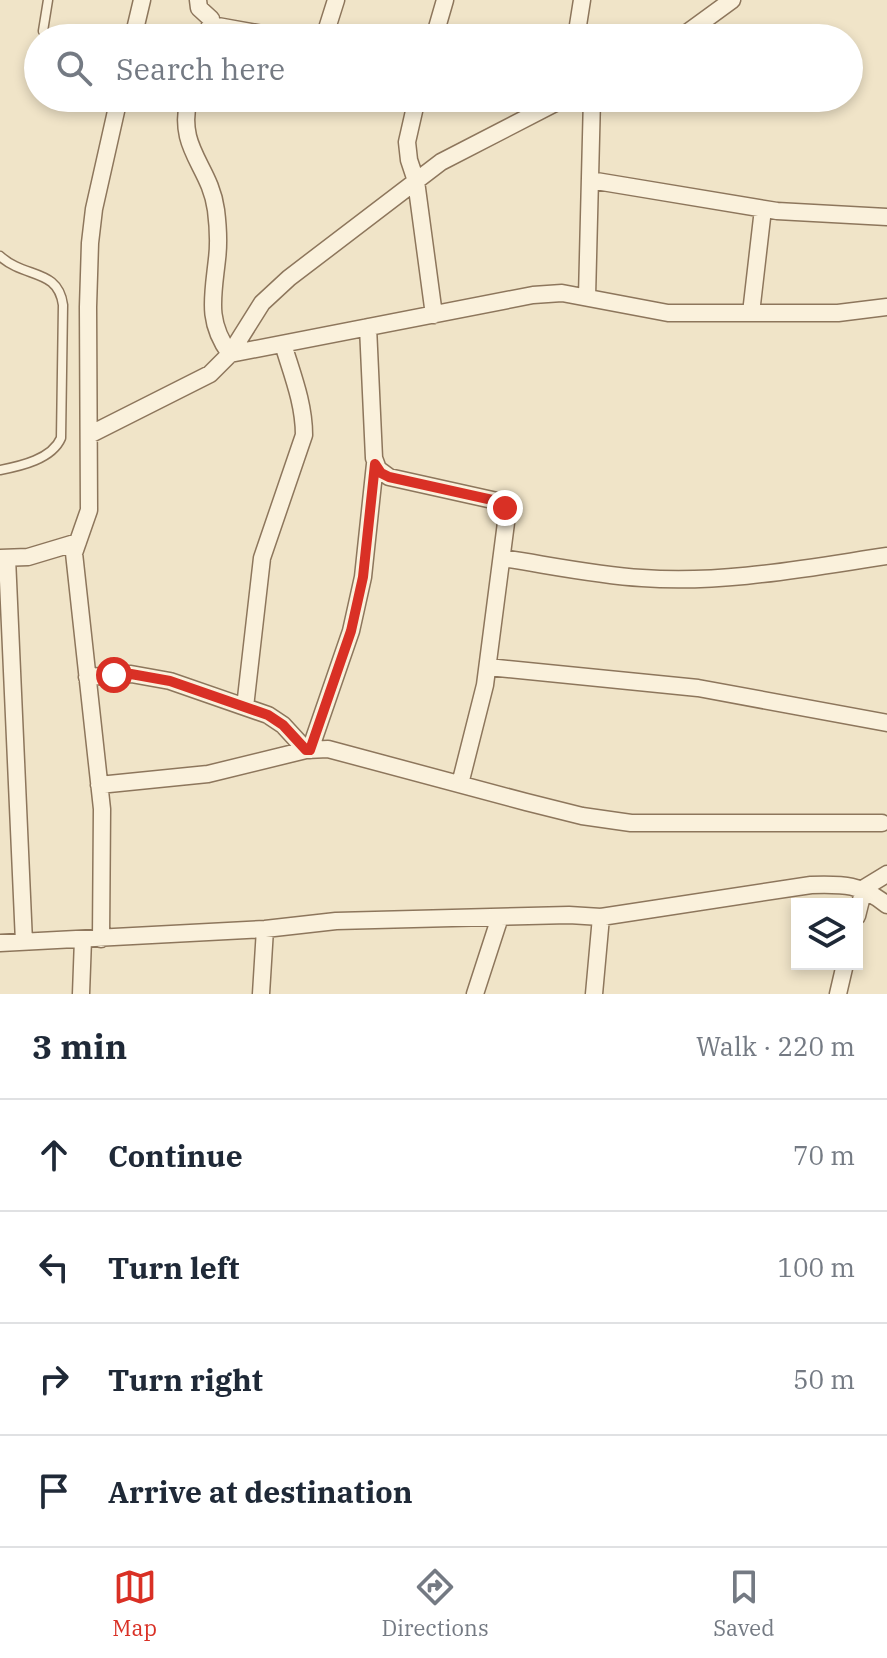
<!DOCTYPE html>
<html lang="en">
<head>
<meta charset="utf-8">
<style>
  body { margin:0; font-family:"IBM Plex Serif",serif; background:#f6f6f7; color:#1f2937 }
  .controls { position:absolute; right:24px; bottom:24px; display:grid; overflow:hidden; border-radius:0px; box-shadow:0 4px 12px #0003 }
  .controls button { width:72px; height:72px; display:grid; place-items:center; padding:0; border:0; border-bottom:2px solid #e0e1e3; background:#fff; color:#1f2937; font:40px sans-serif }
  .stop { position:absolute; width:24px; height:24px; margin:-18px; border:6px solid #d93025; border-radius:50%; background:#fff }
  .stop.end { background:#d93025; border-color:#fff; box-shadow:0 2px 8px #0008 }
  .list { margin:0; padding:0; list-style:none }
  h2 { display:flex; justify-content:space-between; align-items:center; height:104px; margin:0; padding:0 32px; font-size:34px }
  h2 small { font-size:26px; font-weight:400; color:#747a83 }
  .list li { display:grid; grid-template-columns:52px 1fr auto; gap:24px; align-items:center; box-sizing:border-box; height:112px; padding:0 32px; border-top:2px solid #e0e1e3 }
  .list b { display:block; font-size:30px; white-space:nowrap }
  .list em { font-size:26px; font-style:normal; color:#747a83 }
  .icon { flex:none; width:44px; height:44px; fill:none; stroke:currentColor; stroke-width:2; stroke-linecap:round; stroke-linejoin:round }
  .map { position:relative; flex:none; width:887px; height:994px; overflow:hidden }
  .search { position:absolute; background:#fff; box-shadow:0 4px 12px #0003; left:24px; right:24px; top:24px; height:88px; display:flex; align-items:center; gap:20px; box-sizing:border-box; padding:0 28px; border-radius:44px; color:#747a83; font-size:30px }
  .sheet { height:552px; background:#fff }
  nav { display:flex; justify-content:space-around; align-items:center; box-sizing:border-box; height:112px; border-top:2px solid #e0e1e3; background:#fff; font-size:22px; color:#747a83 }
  nav a { display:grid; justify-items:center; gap:4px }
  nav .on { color:#d93025 }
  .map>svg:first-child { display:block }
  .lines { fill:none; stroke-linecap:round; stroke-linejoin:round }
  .lane-casing { stroke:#8d765c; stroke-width:11 }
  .street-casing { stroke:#8d765c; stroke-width:19 }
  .lane { stroke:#faf1dc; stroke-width:8 }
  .street { stroke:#faf1dc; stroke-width:16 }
  .route { stroke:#d93025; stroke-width:10 }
</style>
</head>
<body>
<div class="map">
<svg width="887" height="994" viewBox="0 0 887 994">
  <rect width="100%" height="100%" fill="#f0e4c8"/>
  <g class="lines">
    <g class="lane-casing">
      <path id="lane" d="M 43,31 L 48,0
        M 0,256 C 25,279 58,268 63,305 L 61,438 C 52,459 21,466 0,470"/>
    </g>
    <g class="street-casing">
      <path id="street" d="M 198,0 L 199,8 L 211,19 L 208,38
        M 212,25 L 285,38
        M 133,38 L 142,0
        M 324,38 L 336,0
        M 434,38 L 445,0
        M 576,38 L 582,0
        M 680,38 L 732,0
        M 189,98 C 176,149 210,165 216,210 C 218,226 219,243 217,259 C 213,297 206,321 230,354 L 533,295 L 562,293 L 668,313 L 838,313 L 887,307
        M 417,98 L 407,142 L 409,160 L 416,181 L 434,315
        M 590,180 L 777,211 L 887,217
        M 587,297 L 592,98
        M 751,313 L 763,209
        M 368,327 L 374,458 L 378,469 L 389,477 L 497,501 L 502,503 L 507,515 L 485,685 L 460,784
        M 89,435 L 210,374 L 230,354 L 262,303 L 289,278 L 441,162 L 565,98
        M 0,558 L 28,557 L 78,542
        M 7,558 L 24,942
        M 502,558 C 548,565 595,575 642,578 C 724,584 806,568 887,556
        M 488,667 L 698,688 L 887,723
        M 87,677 L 131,674 L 170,681 L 268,715 L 283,725 L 306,750
        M 245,707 L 262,558 L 304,435 C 304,403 292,374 283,344
        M 310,750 L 351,631 L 363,577 L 375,464
        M 99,785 L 208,774 L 306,750 L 328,749 L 526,802 L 582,816 L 631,823 L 882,823
        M 857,916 L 864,888 L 887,874
        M 101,939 L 102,809 L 74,553 L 89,510 L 88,307 L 90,243 L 94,209 L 119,98
        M 0,943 L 265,929 L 336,921 L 569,915 L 601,917 L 811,885 C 844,884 861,884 887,905
        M 81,994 L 83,939
        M 261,994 L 265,929
        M 475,994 L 500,917
        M 594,994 L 601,917
        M 838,994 L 845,964"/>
    </g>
    <use href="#lane" class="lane"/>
    <use href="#street" class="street"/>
  </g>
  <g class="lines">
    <path class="route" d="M 114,675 L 131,674 L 170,681 L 268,715 L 283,725 L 306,750 L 310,750 L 351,631 L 363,577 L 375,464 L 381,473 L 389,477 L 497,501 L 505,508"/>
  </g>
</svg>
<div class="controls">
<button><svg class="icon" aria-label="layers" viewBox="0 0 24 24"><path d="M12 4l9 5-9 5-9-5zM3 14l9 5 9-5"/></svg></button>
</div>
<div class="stop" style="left:114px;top:675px"></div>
<div class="stop end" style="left:505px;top:508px"></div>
<div class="search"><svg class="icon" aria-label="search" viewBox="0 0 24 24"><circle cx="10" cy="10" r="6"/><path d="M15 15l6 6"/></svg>Search here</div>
</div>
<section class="sheet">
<h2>3 min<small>Walk · 220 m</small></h2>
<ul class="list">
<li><svg class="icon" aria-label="ahead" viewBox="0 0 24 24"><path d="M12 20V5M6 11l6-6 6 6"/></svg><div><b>Continue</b></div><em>70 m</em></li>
<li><svg class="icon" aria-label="left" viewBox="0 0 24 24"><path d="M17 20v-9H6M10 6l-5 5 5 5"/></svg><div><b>Turn left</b></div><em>100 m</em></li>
<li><svg class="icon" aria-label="right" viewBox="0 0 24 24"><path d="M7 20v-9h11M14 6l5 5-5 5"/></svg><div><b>Turn right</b></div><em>50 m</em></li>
<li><svg class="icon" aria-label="arrive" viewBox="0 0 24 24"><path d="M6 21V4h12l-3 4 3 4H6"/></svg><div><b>Arrive at destination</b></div></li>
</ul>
</section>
<nav>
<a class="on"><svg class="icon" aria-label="map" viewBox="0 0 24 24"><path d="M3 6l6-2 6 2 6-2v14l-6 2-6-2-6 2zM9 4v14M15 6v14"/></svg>Map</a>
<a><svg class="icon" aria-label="directions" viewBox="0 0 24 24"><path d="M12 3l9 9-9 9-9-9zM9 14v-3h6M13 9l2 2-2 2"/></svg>Directions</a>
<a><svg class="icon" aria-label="saved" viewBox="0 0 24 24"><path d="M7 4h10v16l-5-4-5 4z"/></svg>Saved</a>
</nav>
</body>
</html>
